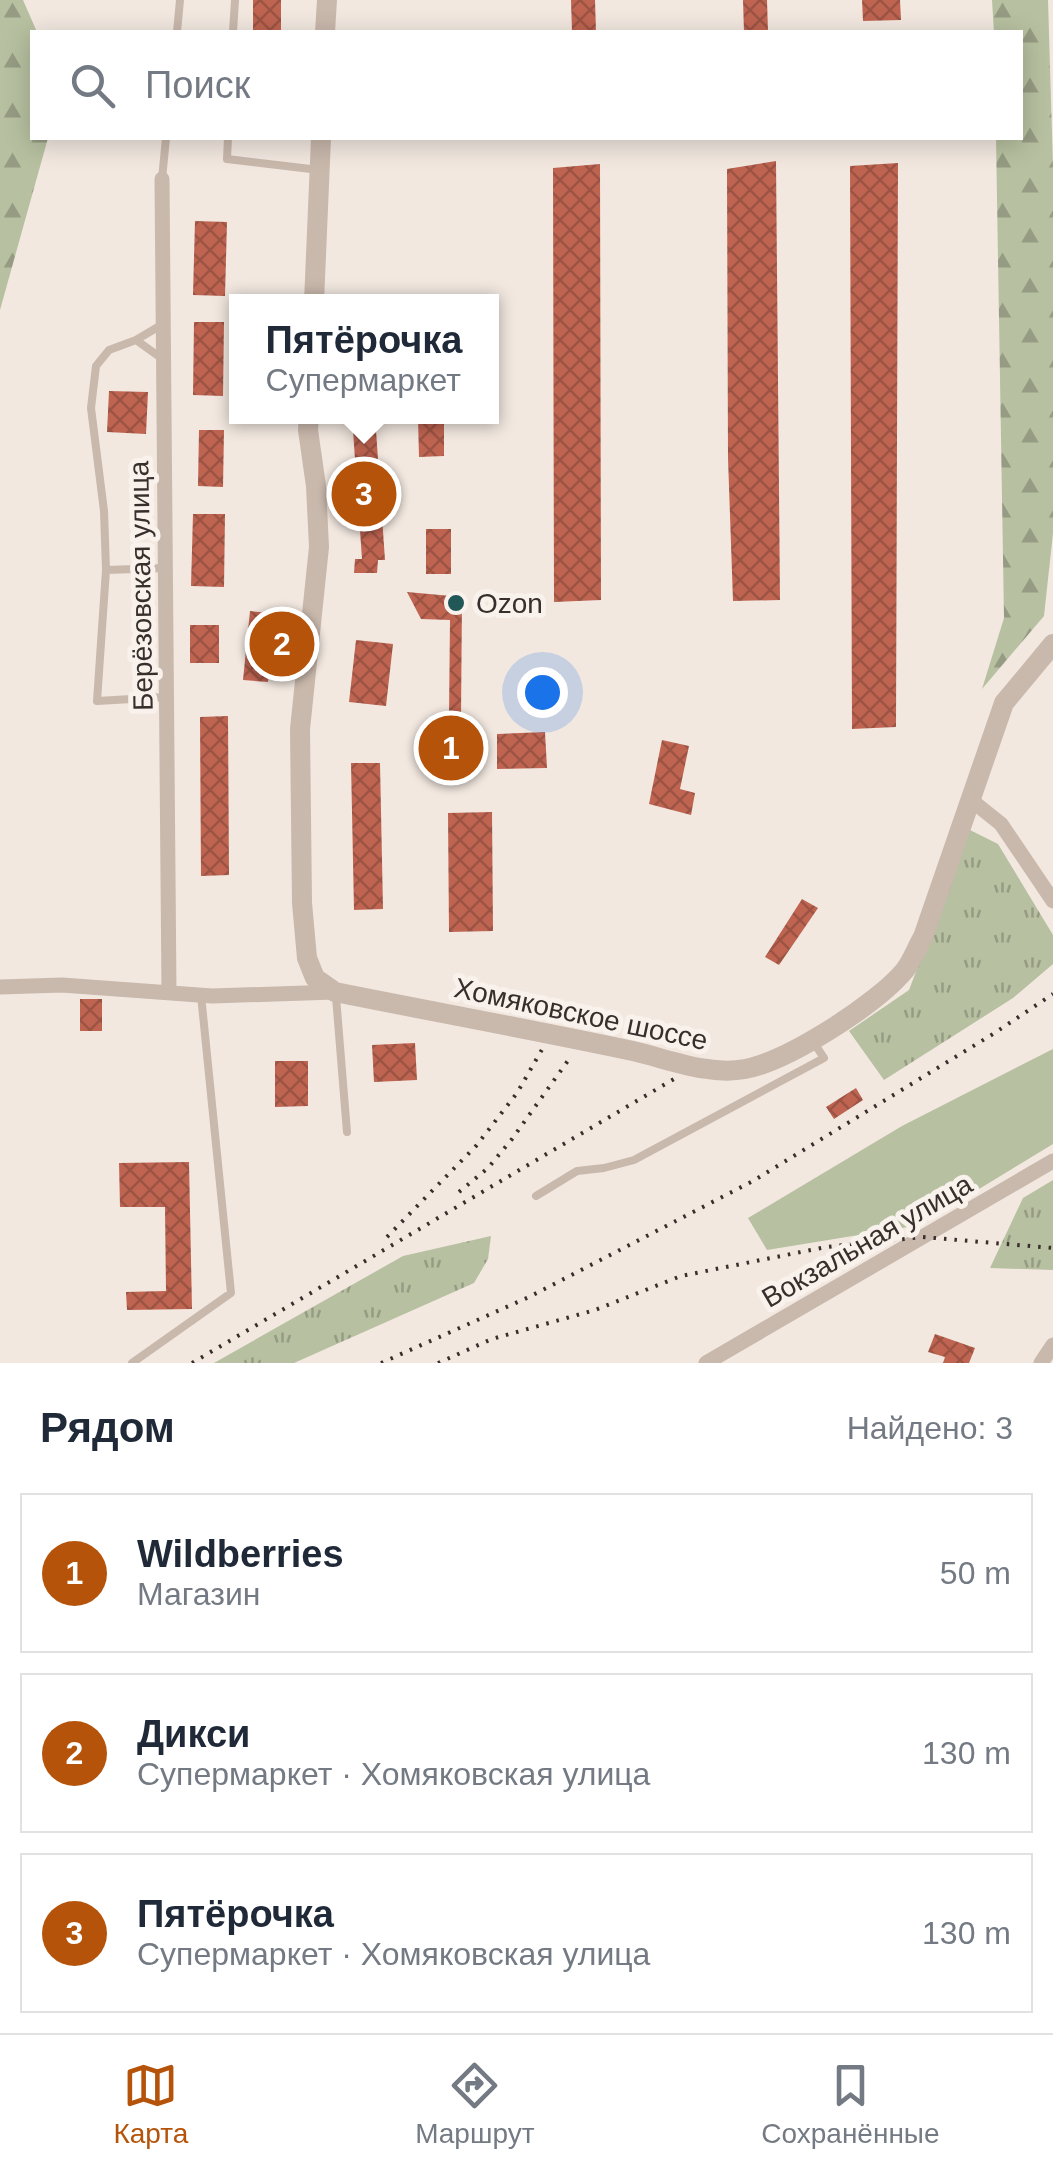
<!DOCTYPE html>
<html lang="ru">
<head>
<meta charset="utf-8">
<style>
  body { margin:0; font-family:Arial,sans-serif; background:#f6f6f7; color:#1f2937 }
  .you { position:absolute; left:542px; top:692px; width:35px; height:35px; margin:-25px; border:8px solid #fff; border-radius:50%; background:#1a73e8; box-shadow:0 0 0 15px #1a73e833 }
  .badge { display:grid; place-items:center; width:65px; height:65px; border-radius:50%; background:#b45309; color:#fff; font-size:32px; font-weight:700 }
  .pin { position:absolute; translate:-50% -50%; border:5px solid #fff; box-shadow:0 2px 10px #0006 }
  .popup { position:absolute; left:229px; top:294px; width:270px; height:130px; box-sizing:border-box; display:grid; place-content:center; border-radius:0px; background:#fff; filter:drop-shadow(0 2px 8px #0005); font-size:32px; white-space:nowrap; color:#747a83 }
  .popup b { font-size:38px; color:#1f2937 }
  .popup::after { content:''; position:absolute; left:50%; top:100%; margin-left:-20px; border:20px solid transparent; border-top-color:#fff }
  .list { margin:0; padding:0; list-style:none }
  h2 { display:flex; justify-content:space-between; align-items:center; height:130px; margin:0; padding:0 40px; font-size:42px }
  h2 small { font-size:32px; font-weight:400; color:#747a83 }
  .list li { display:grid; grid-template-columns:65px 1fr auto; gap:30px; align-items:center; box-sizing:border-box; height:160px; margin:0 20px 20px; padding:0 20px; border:2px solid #e0e1e3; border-radius:0px }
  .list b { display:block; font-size:38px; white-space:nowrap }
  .list p { margin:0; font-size:32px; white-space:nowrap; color:#747a83 }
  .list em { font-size:32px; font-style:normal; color:#747a83 }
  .icon { flex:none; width:55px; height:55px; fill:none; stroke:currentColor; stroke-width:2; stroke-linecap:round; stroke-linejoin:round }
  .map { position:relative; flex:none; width:1053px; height:1363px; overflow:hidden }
  .search { position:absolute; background:#fff; box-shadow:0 5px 25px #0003; left:30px; right:30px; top:30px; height:110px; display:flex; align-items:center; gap:25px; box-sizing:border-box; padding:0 35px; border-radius:0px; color:#747a83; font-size:38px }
  .sheet { height:670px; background:#fff }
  nav { display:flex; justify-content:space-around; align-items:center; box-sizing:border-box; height:140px; border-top:2px solid #e0e1e3; background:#fff; font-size:28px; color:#747a83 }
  nav a { display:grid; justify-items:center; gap:5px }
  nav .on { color:#b45309 }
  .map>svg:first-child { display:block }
  .grass { fill:url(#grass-tufts) }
  .forest { fill:url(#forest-firs) }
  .garden { fill:#b7c0a0 }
  .building { fill:url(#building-cross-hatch) }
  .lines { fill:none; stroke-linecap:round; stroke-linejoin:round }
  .service { stroke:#c9b8ac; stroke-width:8 }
  .minor { stroke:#c9b8ac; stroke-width:15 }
  .tertiary { stroke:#c9b8ac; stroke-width:20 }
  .rail { stroke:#382e2b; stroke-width:4; stroke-dasharray:2.5 8; stroke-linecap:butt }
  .poi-dot { fill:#225757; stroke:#f9f2ec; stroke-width:4 }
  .labels { text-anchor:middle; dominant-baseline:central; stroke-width:10; stroke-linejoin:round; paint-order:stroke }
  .street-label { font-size:28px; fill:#382e2b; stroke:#f9f2ec }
  .poi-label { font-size:28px; fill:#382e2b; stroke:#f9f2ec; text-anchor:start }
</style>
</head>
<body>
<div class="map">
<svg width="1053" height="1363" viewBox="0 0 1053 1363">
  <defs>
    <pattern id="grass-tufts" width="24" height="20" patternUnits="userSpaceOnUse" patternTransform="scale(2.5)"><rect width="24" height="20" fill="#b7c0a0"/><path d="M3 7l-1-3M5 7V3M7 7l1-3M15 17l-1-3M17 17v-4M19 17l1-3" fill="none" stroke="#969c83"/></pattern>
    <pattern id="forest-firs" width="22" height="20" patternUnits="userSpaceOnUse" patternTransform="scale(2.5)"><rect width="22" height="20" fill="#b7c0a0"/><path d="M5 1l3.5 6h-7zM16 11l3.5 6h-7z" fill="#969c83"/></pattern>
    <pattern id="building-cross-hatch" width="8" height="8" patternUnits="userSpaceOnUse" patternTransform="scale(2.5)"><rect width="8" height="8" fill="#bf6451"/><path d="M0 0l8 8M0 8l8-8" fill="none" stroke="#9c5343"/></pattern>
  </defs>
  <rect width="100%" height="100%" fill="#f2e8e0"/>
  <path class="grass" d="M 970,830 L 998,844 L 1053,935 L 1053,964 L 1013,998 L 884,1080 L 849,1031 L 909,990 Z
    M 1053,1180 L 1053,1270 L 990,1268 L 1023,1198 Z
    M 491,1236 L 488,1259 L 474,1283 L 294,1363 L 214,1363 L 403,1256 Z"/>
  <path class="forest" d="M 0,0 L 23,0 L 37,32 L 32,32 L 32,138 L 48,138 L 0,310 Z
    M 992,0 L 1048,0 L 1053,166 L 1053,533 L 1044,616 L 982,689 L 1004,618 L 996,138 L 1020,138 L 1020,32 L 994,32 Z"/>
  <path class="garden" d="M 1053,1049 L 1053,1144 L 920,1225 L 767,1250 L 748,1218 L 902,1126 Z"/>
  <path class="building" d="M 253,0 L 281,0 L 281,32 L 253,32 Z
    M 571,0 L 595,0 L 596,32 L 572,32 Z
    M 743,0 L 767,0 L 768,32 L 744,32 Z
    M 862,0 L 900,0 L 901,20 L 863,21 Z
    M 776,161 L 780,600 L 733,601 L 728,458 L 727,169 Z
    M 898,163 L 896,727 L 852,729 L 850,166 Z
    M 600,164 L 601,600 L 554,602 L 553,168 Z
    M 195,221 L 227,222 L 225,296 L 193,295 Z
    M 194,322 L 224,322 L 223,396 L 193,395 Z
    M 109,391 L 148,392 L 146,434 L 107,432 Z
    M 352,416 L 375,416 L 385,560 L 378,560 L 377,573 L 354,573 L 355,559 L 362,559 Z
    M 418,419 L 444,419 L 444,456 L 419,457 Z
    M 199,430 L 224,430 L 223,487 L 198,486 Z
    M 193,514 L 225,514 L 224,587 L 191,586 Z
    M 426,529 L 451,529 L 451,574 L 426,574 Z
    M 407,592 L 462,597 L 461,716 L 449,715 L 450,620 L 421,619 Z
    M 250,611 L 298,616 L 293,667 L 270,664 L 268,682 L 243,680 Z
    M 190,625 L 219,625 L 219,663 L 190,663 Z
    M 356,640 L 393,644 L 386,706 L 349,702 Z
    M 228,716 L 229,875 L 201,876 L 200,717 Z
    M 545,732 L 547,768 L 497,769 L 497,734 Z
    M 662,740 L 689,746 L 680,789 L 695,793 L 691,815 L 649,804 Z
    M 351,763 L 380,763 L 383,909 L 354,910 Z
    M 492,812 L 493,931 L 449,932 L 448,813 Z
    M 802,899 L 818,908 L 779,965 L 765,957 Z
    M 80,999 L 102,999 L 102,1031 L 80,1031 Z
    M 415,1043 L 417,1080 L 374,1082 L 372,1045 Z
    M 275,1061 L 308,1061 L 308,1106 L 275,1107 Z
    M 856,1088 L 863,1100 L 834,1119 L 826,1107 Z
    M 189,1162 L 192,1309 L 127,1310 L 126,1292 L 166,1291 L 165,1207 L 120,1207 L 119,1163 Z
    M 935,1334 L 975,1348 L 969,1363 L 943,1363 L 945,1357 L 928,1352 Z"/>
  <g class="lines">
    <path class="service" d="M 177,32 L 180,0
      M 233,32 L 235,0
      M 228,138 L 227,159 L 319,170
      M 162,179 L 166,138
      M 163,324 L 136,340 L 164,360
      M 136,340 L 109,350 L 96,366 L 91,408 L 104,511 L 106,570 L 97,701 L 167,697
      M 106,570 L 165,568
      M 336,997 L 347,1132
      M 536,1196 L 577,1171 L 604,1168 L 634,1160 L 824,1058 L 814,1043
      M 132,1363 L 231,1293 L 201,995"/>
    <path class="minor" d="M 162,179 L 169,992
      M 971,800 L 1001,824 L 1053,901
      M 0,987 L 62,985 L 212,996 L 335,992
      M 706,1363 L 1053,1161
      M 1041,1363 L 1053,1345"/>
    <path class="tertiary" d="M 325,32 L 327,0
      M 314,302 L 321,138
      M 309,416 L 308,430 L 316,486 L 319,547 L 300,729 L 302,903 L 307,958 L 315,978 L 335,992 C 435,1012 534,1030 633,1051 C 668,1059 709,1076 745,1069 C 788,1061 877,1004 905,970 C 912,961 917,947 923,937 L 1004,703 L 1053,644"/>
    <path class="rail" d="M 459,1192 L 488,1168 L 512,1139 L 572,1055
      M 387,1237 L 476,1146 L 517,1093 L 544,1046
      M 192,1363 L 679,1076
      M 381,1363 L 529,1297 L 753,1181 L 993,1034 L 1053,994
      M 438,1363 L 492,1339 L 595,1310 L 681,1276 L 826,1247 L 923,1237 L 1053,1248"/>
  </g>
  <circle class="poi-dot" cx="456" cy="603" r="10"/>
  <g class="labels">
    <g class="street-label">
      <text transform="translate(141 586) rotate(-91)">Берёзовская улица</text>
      <text transform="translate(581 1014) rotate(12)">Хомяковское шоссе</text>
      <text transform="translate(867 1241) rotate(-30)">Вокзальная улица</text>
    </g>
    <g class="poi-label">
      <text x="476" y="603">Ozon</text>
    </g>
  </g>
</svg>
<div class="you"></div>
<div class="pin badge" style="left:451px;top:748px">1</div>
<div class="pin badge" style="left:282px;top:644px">2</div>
<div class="pin badge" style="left:364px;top:494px">3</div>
<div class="popup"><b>Пятёрочка</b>Супермаркет</div>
<div class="search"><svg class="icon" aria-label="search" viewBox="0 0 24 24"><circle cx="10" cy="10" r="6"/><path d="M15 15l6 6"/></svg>Поиск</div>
</div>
<section class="sheet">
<h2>Рядом<small>Найдено: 3</small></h2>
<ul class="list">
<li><span class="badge">1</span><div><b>Wildberries</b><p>Магазин</p></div><em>50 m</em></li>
<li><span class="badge">2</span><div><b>Дикси</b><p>Супермаркет · Хомяковская улица</p></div><em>130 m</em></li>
<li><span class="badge">3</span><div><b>Пятёрочка</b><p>Супермаркет · Хомяковская улица</p></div><em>130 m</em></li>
</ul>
</section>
<nav>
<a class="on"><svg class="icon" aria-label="map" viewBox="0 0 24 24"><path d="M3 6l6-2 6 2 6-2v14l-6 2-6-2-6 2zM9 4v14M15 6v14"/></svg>Карта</a>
<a><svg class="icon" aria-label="directions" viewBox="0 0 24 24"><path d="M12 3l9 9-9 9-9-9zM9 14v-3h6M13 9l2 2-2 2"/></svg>Маршрут</a>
<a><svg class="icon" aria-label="saved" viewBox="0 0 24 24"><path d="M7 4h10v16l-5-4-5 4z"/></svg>Сохранённые</a>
</nav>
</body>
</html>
